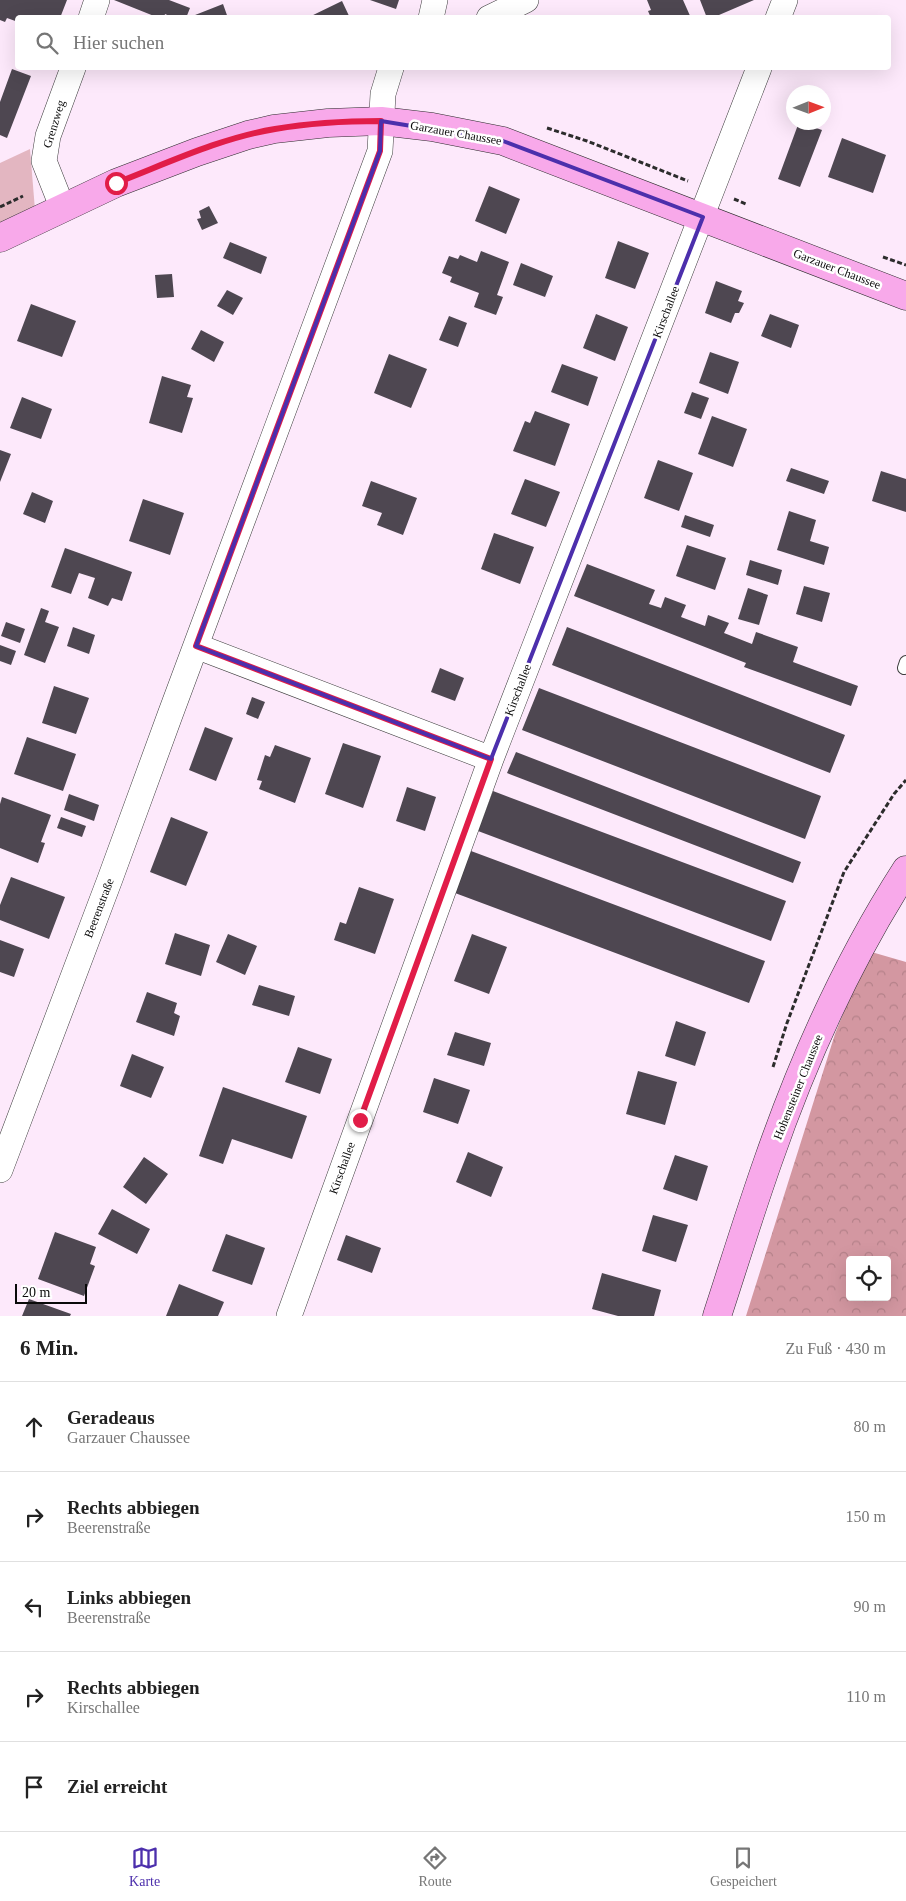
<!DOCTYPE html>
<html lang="de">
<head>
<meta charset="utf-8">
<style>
  body { margin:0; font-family:Georgia,serif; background:#f2f2f2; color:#222 }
  .controls { position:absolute; right:15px; bottom:15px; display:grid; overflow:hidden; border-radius:5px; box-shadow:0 5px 20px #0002 }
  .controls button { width:45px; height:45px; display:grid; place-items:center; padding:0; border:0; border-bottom:1px solid #e0e0e0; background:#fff; color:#222; font:25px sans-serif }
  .compass { position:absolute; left:786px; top:85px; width:45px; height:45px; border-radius:50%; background:#fff; box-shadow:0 5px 20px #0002; rotate:89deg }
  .scale { position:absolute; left:15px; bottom:12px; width:72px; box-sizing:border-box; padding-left:5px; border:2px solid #0a0a0a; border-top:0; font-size:14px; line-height:18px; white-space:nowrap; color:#0a0a0a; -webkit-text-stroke:4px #fff; paint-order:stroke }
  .stop { position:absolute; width:15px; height:15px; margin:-11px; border:4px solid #e11d48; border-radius:50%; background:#fff }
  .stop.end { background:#e11d48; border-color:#fff; box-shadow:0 1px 5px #0008 }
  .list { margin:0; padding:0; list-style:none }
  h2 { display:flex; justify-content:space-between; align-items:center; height:65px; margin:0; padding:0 20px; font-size:21px }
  h2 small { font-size:16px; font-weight:400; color:#767676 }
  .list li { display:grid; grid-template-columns:32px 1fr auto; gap:15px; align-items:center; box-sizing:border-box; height:90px; padding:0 20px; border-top:1px solid #e0e0e0 }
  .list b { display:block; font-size:19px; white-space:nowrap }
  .list p { margin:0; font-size:16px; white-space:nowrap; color:#767676 }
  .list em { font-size:16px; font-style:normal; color:#767676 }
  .icon { flex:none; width:28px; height:28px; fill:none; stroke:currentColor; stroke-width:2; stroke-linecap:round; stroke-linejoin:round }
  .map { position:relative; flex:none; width:906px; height:1316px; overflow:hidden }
  .search { position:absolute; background:#fff; box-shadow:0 5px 20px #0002; left:15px; right:15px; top:15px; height:55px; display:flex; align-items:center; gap:12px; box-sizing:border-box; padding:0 18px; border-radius:5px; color:#767676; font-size:19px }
  .sheet { height:515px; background:#fff }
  nav { display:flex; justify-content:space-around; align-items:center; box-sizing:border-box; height:70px; border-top:1px solid #e0e0e0; background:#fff; font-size:14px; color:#767676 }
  nav a { display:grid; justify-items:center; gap:2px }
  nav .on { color:#4c2fac }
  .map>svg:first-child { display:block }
  .grass { fill:#e3b6c1 }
  .forest { fill:url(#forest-crowns); fill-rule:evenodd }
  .building { fill:#4e4751 }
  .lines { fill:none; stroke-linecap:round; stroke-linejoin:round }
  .lane-casing { stroke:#3d3d3d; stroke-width:14 }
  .street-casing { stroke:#3d3d3d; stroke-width:26 }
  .secondary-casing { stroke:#2c2c2c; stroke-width:29 }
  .path { stroke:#2c2c2c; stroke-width:3; stroke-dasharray:5 2.5; stroke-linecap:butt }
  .lane { stroke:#fff; stroke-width:12 }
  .street { stroke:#fff; stroke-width:25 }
  .secondary { stroke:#f8a9ea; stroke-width:28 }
  .route { stroke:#e11d48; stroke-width:6 }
  .marked { fill:none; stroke:#4c2fac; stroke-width:4; stroke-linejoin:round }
  .labels { text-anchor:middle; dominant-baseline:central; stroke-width:5; stroke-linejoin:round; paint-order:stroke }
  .street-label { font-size:12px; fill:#0a0a0a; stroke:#fff }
</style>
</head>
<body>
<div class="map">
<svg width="906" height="1316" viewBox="0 0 906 1316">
  <defs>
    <pattern id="forest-crowns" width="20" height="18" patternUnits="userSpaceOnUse" patternTransform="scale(1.25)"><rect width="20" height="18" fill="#d397a1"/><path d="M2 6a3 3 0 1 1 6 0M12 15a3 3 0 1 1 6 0" fill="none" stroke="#b48189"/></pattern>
  </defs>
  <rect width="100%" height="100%" fill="#fde9fb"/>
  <path class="grass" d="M 30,149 L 35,210 L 0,225 L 0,163 Z"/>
  <path class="forest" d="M 868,951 L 906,962 L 906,1316 L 746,1316 L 835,1034 ZM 850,1260 L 887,1260 L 887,1297 L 850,1297 Z"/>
  <path class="building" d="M 0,0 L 67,0 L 60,18 L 47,15 L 46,18 L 18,18 L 18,22 L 7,18 L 5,22 L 0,20 Z
    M 114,0 L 169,0 L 190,8 L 186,18 L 174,18 L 165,14 L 164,18 L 159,18 Z
    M 370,0 L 399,0 L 396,9 Z
    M 647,0 L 683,0 L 691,18 L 651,18 L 648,11 L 651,10 Z
    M 700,0 L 754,0 L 712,18 L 707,18 Z
    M 342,1 L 350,18 L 307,18 Z
    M 223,4 L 228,18 L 190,18 L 190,17 Z
    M 12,69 L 31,76 L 7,138 L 0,135 L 0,102 Z
    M 799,122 L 822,130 L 800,187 L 778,179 Z
    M 842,138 L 886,155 L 873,193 L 828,177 Z
    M 489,186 L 520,199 L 506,234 L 475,221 Z
    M 209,206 L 218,223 L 202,230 L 197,219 L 201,218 L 199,211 Z
    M 618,241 L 649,253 L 635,289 L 605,278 Z
    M 230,242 L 267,257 L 261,274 L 223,258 Z
    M 481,251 L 509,262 L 497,295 L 503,297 L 496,315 L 474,307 L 479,293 L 450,282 L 452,277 L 442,273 L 449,256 L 458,259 L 460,255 L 477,262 Z
    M 521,263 L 553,276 L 545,297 L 513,285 Z
    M 172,274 L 174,297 L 157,298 L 155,275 Z
    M 716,281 L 742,291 L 738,301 L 744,303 L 739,313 L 735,313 L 731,323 L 705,313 Z
    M 227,290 L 243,298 L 233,315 L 217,306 Z
    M 31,304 L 76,321 L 62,357 L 17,341 Z
    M 596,314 L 628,327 L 615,361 L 583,348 Z
    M 770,314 L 799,325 L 791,348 L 761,336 Z
    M 449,316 L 467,323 L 458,347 L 439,340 Z
    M 201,330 L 224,342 L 214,362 L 191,349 Z
    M 710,352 L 739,362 L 728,394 L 699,383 Z
    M 389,354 L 427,369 L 411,408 L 374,393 Z
    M 562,364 L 598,377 L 588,406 L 551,392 Z
    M 162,376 L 191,385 L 187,397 L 193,398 L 182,433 L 149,423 Z
    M 692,392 L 709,398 L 701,419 L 684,413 Z
    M 22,397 L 52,409 L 41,439 L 10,428 Z
    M 535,411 L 570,424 L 555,466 L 513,451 L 525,421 L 530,423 Z
    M 712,416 L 747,429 L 733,467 L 698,454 Z
    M 0,450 L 11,454 L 0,482 Z
    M 658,460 L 693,473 L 679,511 L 644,498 Z
    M 791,468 L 829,481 L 824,494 L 786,481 Z
    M 881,471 L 906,479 L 906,512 L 872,501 Z
    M 525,479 L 560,492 L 546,527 L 511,514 Z
    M 371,481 L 417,498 L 403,535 L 377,525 L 382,513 L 362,506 Z
    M 32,492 L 53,501 L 45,523 L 23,514 Z
    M 143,499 L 184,513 L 170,555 L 129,541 Z
    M 789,511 L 816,520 L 810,541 L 829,547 L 824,565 L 777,550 Z
    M 685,515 L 714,525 L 710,537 L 681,527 Z
    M 494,533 L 534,547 L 520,584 L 481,569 Z
    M 687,545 L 726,558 L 715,590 L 676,576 Z
    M 65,548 L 132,572 L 122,601 L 112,598 L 108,606 L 88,598 L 95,578 L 79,573 L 71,594 L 51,587 Z
    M 750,560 L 782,570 L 778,585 L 746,575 Z
    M 587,564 L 655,590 L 649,604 L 661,608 L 665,597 L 686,605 L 681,617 L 705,626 L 708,615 L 729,623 L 724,633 L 752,644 L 756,632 L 798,647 L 793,662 L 858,686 L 851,706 L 744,667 L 746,663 L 574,596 Z
    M 804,586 L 830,593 L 822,622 L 796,614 Z
    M 748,588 L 768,595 L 759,625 L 738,619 Z
    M 41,608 L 49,611 L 45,622 L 59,627 L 45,663 L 24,655 Z
    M 6,622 L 25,629 L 20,643 L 1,636 Z
    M 73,627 L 95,635 L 89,654 L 67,646 Z
    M 567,627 L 845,735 L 830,773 L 552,665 Z
    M 0,645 L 16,651 L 11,665 L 0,661 Z
    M 440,668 L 464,678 L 455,701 L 431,692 Z
    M 54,686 L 89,698 L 76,734 L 42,723 Z
    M 539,688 L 821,796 L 805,839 L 522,730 Z
    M 252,697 L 265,702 L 258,719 L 246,714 Z
    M 205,727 L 233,738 L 216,781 L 189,770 Z
    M 27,737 L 76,754 L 63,791 L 14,774 Z
    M 343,743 L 381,756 L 363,808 L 325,794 Z
    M 275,745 L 311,758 L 295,803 L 259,789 L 262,781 L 257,780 L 265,755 L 270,757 Z
    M 516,752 L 801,862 L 793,883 L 507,773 Z
    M 407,787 L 436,797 L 425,831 L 396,821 Z
    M 493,791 L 786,901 L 771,941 L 478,831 Z
    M 69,794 L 99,805 L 94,821 L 64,810 Z
    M 2,797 L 51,815 L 41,842 L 45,843 L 38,863 L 0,848 L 0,804 Z
    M 61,817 L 86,826 L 82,837 L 57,828 Z
    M 171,817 L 208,832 L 186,886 L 150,872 Z
    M 471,851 L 765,961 L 749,1003 L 455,893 Z
    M 11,877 L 65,897 L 49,939 L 0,920 L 0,905 Z
    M 359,887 L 394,899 L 375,954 L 334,940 L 340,922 L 346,924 Z
    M 175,933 L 210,945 L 201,976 L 165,964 Z
    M 228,934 L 257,946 L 245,975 L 216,962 Z
    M 472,934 L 507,947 L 489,994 L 454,981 Z
    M 0,940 L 24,949 L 14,977 L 0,972 Z
    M 259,985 L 295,996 L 289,1016 L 252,1005 Z
    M 147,992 L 177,1003 L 174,1013 L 180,1016 L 174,1036 L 136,1022 Z
    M 676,1021 L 706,1032 L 695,1066 L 665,1056 Z
    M 455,1032 L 491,1043 L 484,1066 L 447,1055 Z
    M 298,1047 L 332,1059 L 320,1094 L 285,1082 Z
    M 132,1054 L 164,1067 L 151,1098 L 120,1086 Z
    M 638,1071 L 677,1082 L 665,1125 L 626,1114 Z
    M 434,1078 L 470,1090 L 458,1124 L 423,1112 Z
    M 223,1087 L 307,1116 L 292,1159 L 232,1139 L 223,1164 L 199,1156 Z
    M 468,1152 L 503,1167 L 491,1197 L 456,1182 Z
    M 675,1155 L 708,1166 L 697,1201 L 663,1189 Z
    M 144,1157 L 168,1174 L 146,1204 L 123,1187 Z
    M 112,1209 L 150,1229 L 137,1254 L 98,1234 Z
    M 653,1215 L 688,1225 L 676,1262 L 642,1251 Z
    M 55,1232 L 96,1247 L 90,1264 L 95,1266 L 84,1296 L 38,1279 Z
    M 226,1234 L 265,1248 L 252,1285 L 212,1271 Z
    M 346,1235 L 381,1248 L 372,1273 L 337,1260 Z
    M 602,1273 L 661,1290 L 654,1316 L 618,1316 L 592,1309 Z
    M 179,1284 L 224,1302 L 218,1316 L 166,1316 Z
    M 29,1299 L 71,1314 L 70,1316 L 22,1316 Z"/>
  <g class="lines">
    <g class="lane-casing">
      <path id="lane" d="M 904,668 L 906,662"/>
    </g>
    <g class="street-casing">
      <path id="street" d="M 91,18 L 97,0
        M 431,18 L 435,0
        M 489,18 L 526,0
        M 778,18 L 785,0
        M 63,209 L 44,161 L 48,136 L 73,68
        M 196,646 L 491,759
        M 0,1170 L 110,879 L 170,715 L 380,151 L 383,94 L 391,68
        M 289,1316 L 491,759 L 759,68"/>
    </g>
    <g class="secondary-casing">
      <path id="secondary" d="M 0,238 L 116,183 L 197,152 L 248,135 L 274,129 L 328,123 L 381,121 L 432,127 L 503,141 L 906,296
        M 717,1316 C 734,1264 750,1212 768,1161 C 803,1060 848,960 906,870"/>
    </g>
    <path class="path" d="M 547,128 L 587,141 L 688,181
      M 734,199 L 746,204
      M 0,207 L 23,196
      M 883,257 L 906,265
      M 773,1067 L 787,1023 L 844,872 L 894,794 L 906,780"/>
    <use href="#lane" class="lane"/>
    <use href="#street" class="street"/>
    <use href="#secondary" class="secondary"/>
  </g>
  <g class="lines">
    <path class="route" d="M 116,183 C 168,163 220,138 275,129 C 310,123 346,121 381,121 L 380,151 L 196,646 L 491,759 L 360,1120"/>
  </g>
  <path class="marked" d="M 381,121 L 503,141 L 703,217 L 491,759 L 196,646 L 380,151 Z"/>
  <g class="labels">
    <g class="street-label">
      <text transform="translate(54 124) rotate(-73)">Grenzweg</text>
      <text transform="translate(456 133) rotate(10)">Garzauer Chaussee</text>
      <text transform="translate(837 269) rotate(21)">Garzauer Chaussee</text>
      <text transform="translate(666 312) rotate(-69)">Kirschallee</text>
      <text transform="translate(518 690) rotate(-69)">Kirschallee</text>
      <text transform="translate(99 908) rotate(-69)">Beerenstraße</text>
      <text transform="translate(798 1087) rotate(-68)">Hohensteiner Chaussee</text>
      <text transform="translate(342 1168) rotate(-70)">Kirschallee</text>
    </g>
  </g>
</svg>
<div class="controls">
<button><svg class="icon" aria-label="locate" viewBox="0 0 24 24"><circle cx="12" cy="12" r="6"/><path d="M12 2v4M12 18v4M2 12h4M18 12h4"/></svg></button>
</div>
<svg class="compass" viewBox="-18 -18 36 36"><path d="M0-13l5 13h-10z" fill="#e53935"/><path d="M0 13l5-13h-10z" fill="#767676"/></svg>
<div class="scale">20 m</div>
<div class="stop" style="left:116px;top:183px"></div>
<div class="stop end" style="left:360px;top:1120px"></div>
<div class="search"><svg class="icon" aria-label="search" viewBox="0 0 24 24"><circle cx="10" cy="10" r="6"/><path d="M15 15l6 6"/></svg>Hier suchen</div>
</div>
<section class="sheet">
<h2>6 Min.<small>Zu Fuß · 430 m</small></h2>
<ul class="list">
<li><svg class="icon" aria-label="ahead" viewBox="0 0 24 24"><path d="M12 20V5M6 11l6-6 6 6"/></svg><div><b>Geradeaus</b><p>Garzauer Chaussee</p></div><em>80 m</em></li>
<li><svg class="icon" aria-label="right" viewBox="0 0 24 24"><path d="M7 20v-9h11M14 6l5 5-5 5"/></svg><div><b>Rechts abbiegen</b><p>Beerenstraße</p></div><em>150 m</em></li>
<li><svg class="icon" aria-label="left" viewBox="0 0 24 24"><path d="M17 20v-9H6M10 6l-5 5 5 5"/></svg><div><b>Links abbiegen</b><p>Beerenstraße</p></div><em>90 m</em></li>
<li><svg class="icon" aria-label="right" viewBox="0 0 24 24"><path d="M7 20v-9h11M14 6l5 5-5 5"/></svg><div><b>Rechts abbiegen</b><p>Kirschallee</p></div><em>110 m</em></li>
<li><svg class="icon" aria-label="arrive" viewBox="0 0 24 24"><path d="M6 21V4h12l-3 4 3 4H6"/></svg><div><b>Ziel erreicht</b></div></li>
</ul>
</section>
<nav>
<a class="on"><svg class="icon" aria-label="map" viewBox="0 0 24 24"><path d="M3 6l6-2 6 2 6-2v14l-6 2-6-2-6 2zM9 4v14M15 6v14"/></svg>Karte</a>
<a><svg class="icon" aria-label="directions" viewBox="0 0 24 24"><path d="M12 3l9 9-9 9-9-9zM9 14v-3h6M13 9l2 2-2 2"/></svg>Route</a>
<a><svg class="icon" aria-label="saved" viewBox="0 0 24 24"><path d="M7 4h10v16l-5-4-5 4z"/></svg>Gespeichert</a>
</nav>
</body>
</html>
